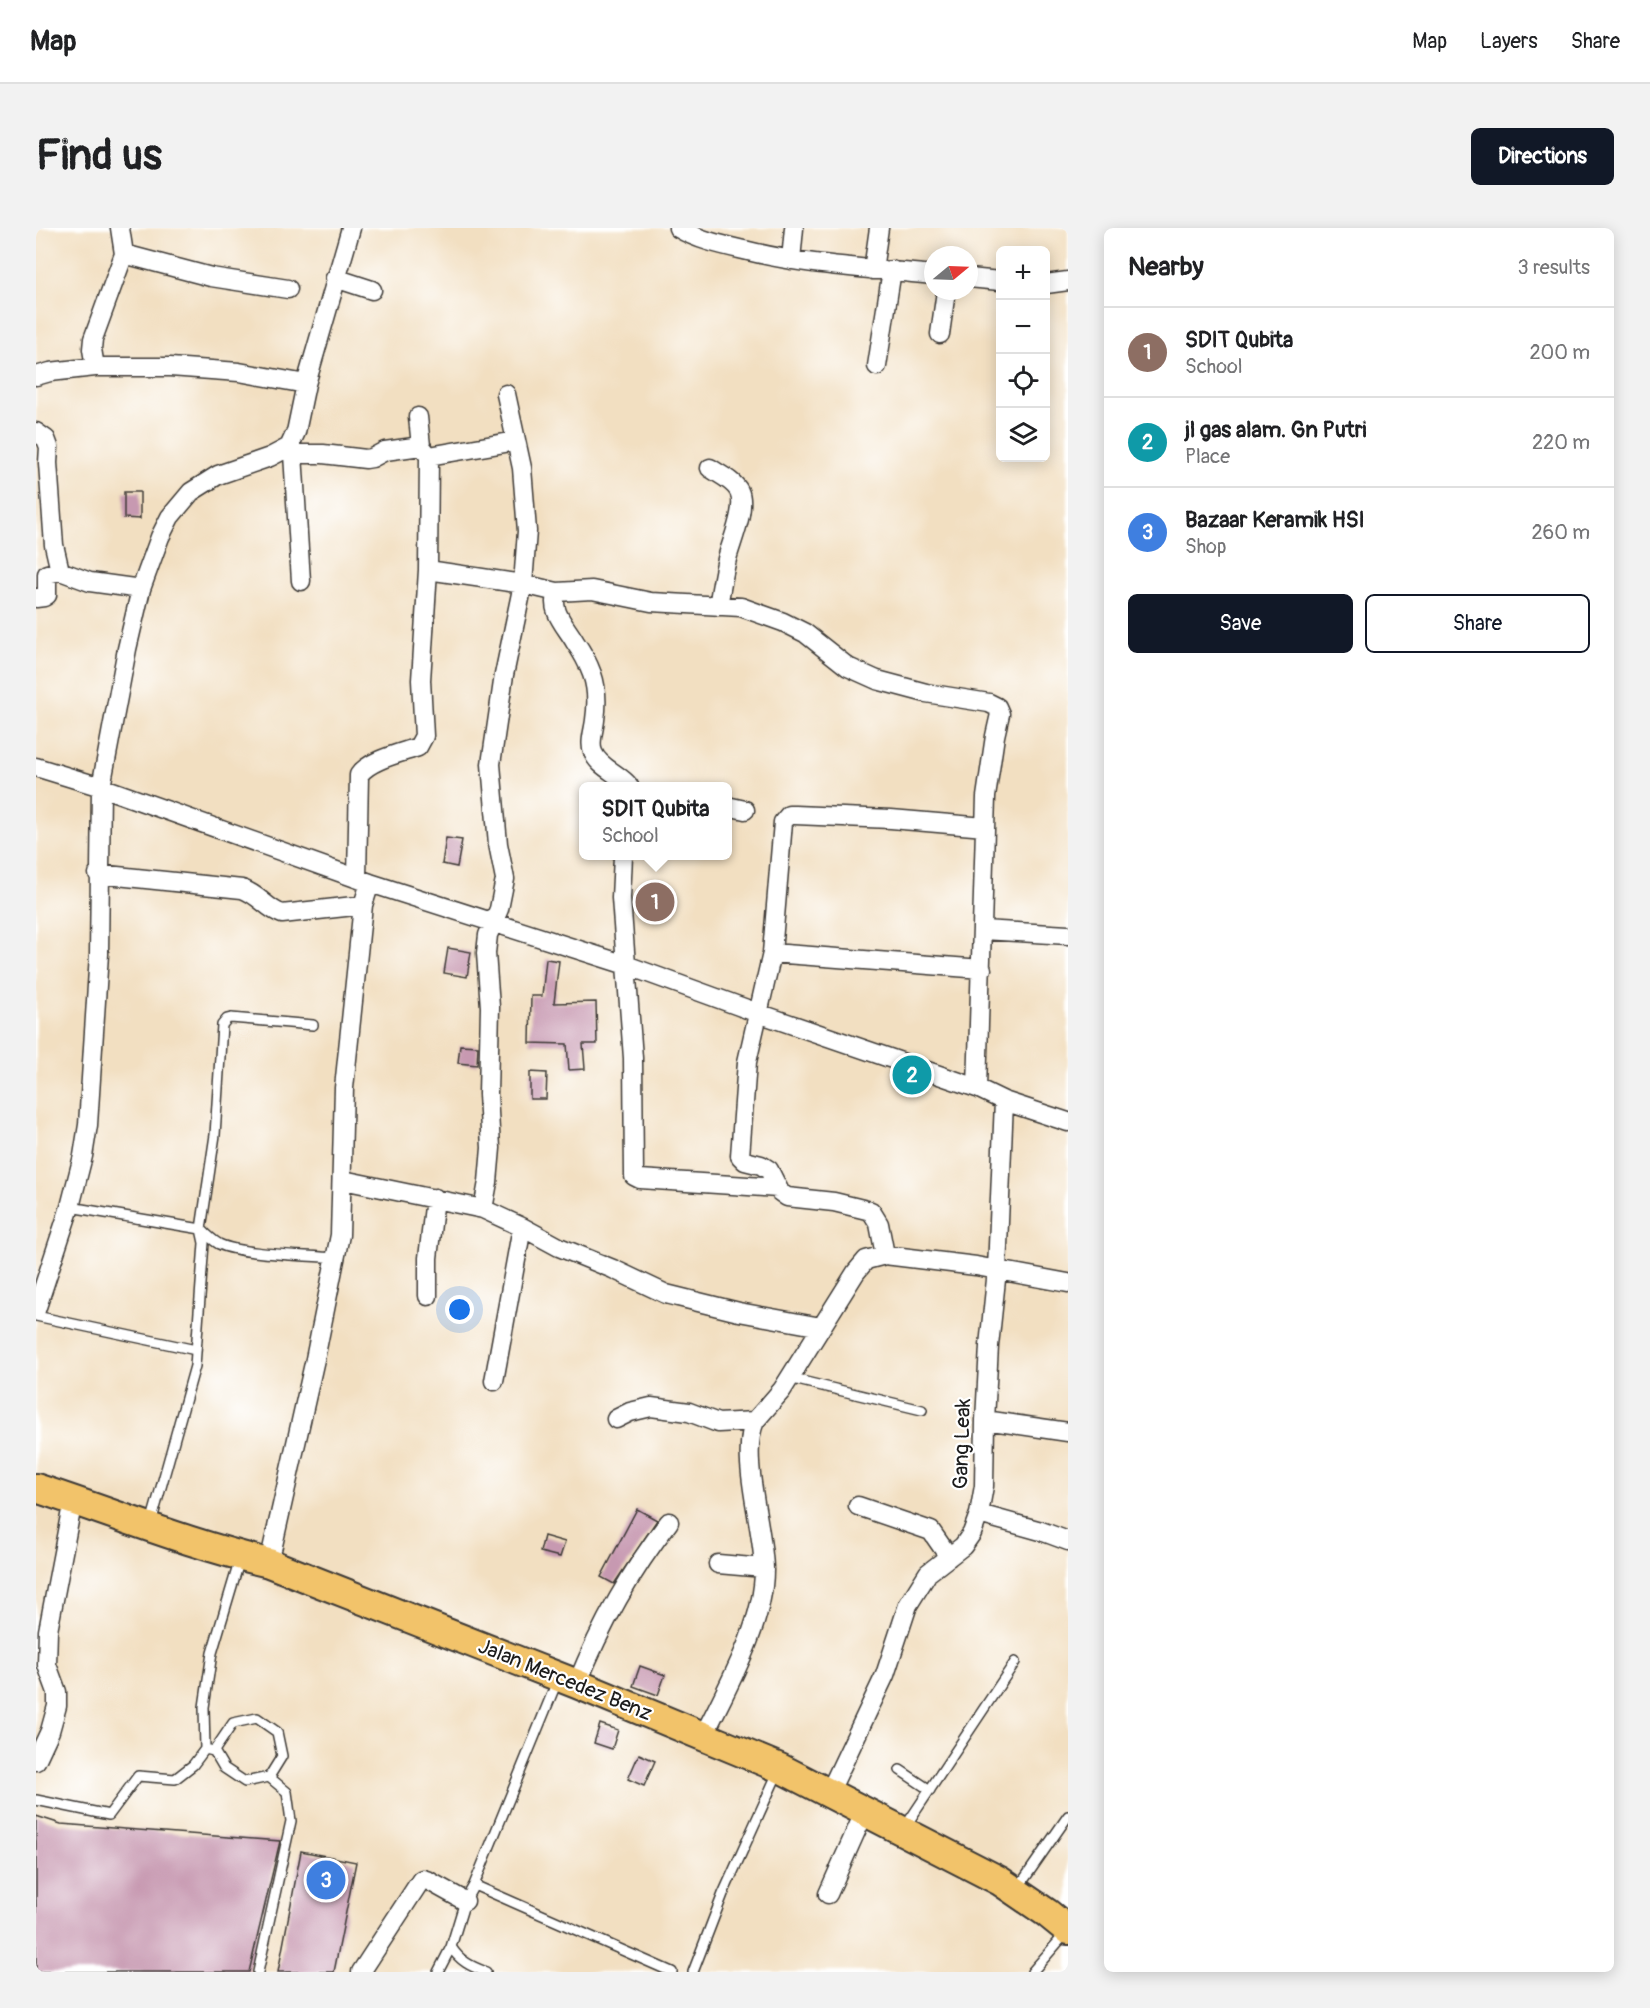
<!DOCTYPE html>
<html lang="en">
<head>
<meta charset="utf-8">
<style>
  body { margin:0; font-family:Pangolin,sans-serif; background:#f2f2f2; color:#202124 }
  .controls { position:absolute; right:18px; top:18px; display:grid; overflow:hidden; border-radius:9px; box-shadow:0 3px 15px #0003 }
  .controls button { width:54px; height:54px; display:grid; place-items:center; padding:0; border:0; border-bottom:2px solid #e0e0e0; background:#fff; color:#202124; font:30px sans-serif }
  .compass { position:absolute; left:888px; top:18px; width:54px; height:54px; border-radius:50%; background:#fff; box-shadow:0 3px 15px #0003; rotate:71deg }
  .you { position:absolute; left:424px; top:1082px; width:21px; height:21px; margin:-15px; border:4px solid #fff; border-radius:50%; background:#1a73e8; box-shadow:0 0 0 9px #1a73e833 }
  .badge { display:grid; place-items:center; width:39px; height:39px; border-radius:50%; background:#111827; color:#fff; font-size:20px; font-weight:700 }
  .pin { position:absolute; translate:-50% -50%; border:3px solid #fff; box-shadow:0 2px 6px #0006 }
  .popup { position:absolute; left:543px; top:554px; width:153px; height:78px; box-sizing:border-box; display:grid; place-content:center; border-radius:9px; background:#fff; filter:drop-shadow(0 2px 4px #0005); font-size:20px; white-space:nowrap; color:#757577 }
  .popup b { font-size:22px; color:#202124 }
  .popup::after { content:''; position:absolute; left:50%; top:100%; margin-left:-12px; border:12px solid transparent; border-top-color:#fff }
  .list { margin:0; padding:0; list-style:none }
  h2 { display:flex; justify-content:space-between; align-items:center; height:78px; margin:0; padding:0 24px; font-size:26px }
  h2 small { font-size:20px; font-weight:400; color:#757577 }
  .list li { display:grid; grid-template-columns:39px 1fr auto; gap:18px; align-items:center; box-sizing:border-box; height:90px; padding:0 24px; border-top:2px solid #e0e0e0 }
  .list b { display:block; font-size:22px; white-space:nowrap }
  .list p { margin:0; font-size:20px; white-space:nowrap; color:#757577 }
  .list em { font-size:20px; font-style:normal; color:#757577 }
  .actions { display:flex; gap:12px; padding:18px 24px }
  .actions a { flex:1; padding:14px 0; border:2px solid #111827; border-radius:9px; text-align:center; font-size:21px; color:#111827 }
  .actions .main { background:#111827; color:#fff }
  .icon { flex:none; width:33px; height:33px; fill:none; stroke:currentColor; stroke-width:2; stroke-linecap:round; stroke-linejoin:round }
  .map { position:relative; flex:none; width:1032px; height:1744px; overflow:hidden; border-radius:9px }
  header { display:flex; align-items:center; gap:36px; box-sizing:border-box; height:84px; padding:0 30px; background:#fff; border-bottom:2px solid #e0e0e0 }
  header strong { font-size:28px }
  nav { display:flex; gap:33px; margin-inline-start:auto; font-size:21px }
  .intro { display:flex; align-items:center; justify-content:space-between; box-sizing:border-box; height:144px; padding:0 36px }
  h1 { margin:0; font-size:42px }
  .button { padding:15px 27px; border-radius:9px; background:#111827; color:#fff; font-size:21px; font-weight:700 }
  main { display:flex; gap:36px; padding:0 36px }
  aside { flex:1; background:#fff; border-radius:9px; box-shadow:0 3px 15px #0003 }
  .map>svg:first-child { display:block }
  .building { fill:#c799b1 }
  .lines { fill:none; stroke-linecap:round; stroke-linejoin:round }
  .lane-casing { stroke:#3c3935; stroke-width:12 }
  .street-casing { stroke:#3c3935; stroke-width:21 }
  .primary-casing { stroke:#3c3935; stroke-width:32 }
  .lane { stroke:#fff; stroke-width:9 }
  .street { stroke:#fff; stroke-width:18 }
  .primary { stroke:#f2c36a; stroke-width:28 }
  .labels { text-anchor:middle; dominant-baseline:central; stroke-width:4.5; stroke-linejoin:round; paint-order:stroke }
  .street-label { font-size:21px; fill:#1c1c1c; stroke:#fff }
</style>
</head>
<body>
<header>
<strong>Map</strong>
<nav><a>Map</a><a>Layers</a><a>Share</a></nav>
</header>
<div class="intro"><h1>Find us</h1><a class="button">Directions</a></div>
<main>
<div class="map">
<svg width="1032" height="1744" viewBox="0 0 1032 1744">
  <rect width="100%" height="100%" fill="#fff"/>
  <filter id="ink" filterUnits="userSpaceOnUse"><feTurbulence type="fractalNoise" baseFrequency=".0167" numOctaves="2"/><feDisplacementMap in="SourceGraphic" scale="12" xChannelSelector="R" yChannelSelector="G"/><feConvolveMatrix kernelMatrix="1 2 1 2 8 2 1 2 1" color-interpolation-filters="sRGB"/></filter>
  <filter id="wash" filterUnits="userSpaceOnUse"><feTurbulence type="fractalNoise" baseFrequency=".008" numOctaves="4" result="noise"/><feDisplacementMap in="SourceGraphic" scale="24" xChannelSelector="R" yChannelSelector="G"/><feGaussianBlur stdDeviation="1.35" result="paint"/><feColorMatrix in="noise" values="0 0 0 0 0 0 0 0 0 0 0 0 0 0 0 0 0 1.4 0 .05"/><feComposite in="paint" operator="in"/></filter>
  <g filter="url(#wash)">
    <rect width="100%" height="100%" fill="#f2dfc1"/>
    <g id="blocks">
      <path class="building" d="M 88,264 L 104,264 L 104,291 L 88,290 Z
        M 410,610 L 426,612 L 421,639 L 406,636 Z
        M 412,720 L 435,724 L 431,749 L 408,745 Z
        M 510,731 L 523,733 L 518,775 L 560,774 L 561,816 L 547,816 L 549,841 L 533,842 L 531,816 L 494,815 L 495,768 L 506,768 Z
        M 424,817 L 442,818 L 441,837 L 422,835 Z
        M 494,844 L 511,845 L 510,871 L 494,871 Z
        M 601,1281 L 621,1292 L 578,1356 L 565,1349 Z
        M 508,1308 L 529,1314 L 524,1329 L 504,1324 Z
        M 604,1438 L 629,1447 L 622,1467 L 597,1458 Z
        M 564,1496 L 582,1502 L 576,1521 L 558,1515 Z
        M 603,1526 L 619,1533 L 608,1558 L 592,1551 Z
        M 0,1588 L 25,1596 L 244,1613 L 213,1744 L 0,1744 Z
        M 265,1623 L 320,1634 L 298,1744 L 242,1744 Z"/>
    </g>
  </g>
  <g filter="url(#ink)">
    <use href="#blocks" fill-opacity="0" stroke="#3c3935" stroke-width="1.5"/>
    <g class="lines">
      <g class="lane-casing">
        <path id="lane" d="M 34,979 L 165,1001 C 171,1007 176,1012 183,1016 C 207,1027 269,1027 299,1030
          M 0,1088 L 160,1122
          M 753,1150 L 886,1182
          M 115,1295 L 159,1138 L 168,1015 L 165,1001 L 179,907 L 186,797 L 191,791 L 195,790 L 277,797
          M 221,1490 L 241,1504 L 246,1528 L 233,1549 L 209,1554 L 188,1540 L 178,1523 L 197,1495 Z
          M 178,1523 L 169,1521 L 168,1479 L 176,1425 L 204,1331
          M 864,1542 L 894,1562
          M 0,1572 L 73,1587 L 102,1548 L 139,1551 L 157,1537 L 169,1521
          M 869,1599 L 979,1434
          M 438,1657 L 636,1744
          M 982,1660 L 1032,1588
          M 222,1744 L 255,1593 L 251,1564 L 233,1549
          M 402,1744 L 415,1719
          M 450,1744 C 434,1738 424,1733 415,1719 L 429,1673 L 438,1657 L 522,1451
          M 657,1744 L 687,1666 L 743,1542
          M 996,1744 L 1030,1705"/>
      </g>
      <g class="street-casing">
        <path id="street" d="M 642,0 C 662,12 686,17 708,22 C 771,38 833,40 897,47
          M 88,26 L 175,49 L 252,61
          M 755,32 L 758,0
          M 837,42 L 843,0
          M 299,50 L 336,62
          M 933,50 L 964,53
          M 1010,56 L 1032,53
          M 904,106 L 910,63
          M 841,138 L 856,42
          M 59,139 L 56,121 L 57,111 L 88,26 L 84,0
          M 0,148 L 14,144 L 59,139 L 134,139 L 203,144 L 270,156
          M 382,189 L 385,218
          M 0,204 L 10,211 L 13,219 L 12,235 L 18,317 L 24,343 L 54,354 L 105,361
          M 253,219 L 257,226 L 265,353
          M 257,226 L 287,226 L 330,231 L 336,230 L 349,223 L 385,218 L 393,228 L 480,213
          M 674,240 C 683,246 698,253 703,263 C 711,280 695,314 691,331 C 687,347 685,362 682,378
          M 392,342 L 487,356 L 521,364
          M 0,370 L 8,369 L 11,367 L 11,346 L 24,343
          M 0,539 L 65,559 L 334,655 L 590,737 L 722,785 L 941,860 L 968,873 L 1032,894
          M 593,558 C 584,546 562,539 557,524 C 553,515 558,502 559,492 C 561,478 561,460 556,446 C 552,435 546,424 539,414 C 530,398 513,383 521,364 L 556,362 L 615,374 L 705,379 L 747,394 L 769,405 L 812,439 L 841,452 L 890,465 L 953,475 L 961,479 L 964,486 L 959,508 L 950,569 L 941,860
          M 691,578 L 709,582
          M 587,628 L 585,670 L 597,830 L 598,948 L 604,951 L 742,960
          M 62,646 L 206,661 C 222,666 231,681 246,686 L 327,677
          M 321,650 L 323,547 C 333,532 365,525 382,519 L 388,508 L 385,452 L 392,342 L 393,228
          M 947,702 L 1032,707
          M 736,725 L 946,741
          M 307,952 L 447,981 L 486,999 L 523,1019 L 577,1041 L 630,1066 L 703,1084 L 785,1099
          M 447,981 L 452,954 L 455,920 L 452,866 L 454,779 L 450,725 L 452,707 L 463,681 L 469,651 L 462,616 L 455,536 L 468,447 L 487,356 L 491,303 L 486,240 L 470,166
          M 849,1027 L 843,996 L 835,983 L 798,974 L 751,969 L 744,964 L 733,942 L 725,937 L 709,933 L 704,928 L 711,834 L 736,725 L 747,594 L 753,587 L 759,587 L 855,591 L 949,599
          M 392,1068 L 392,1030 L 399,970
          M 0,1082 L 34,979 L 47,928 L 52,897 L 63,726 L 65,559 L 91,421 L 105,361 L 124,309 L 134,289 L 155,264 L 182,247 L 234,229 L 253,219 L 260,204 L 270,156 L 315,0
          M 458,1153 L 486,999
          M 580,1191 L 594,1184 L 615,1179 L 653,1184 L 682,1195 L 719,1193
          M 949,1192 L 1032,1204
          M 822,1278 L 895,1303 L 913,1329
          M 943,1286 L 1005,1303 L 1032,1313
          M 233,1335 L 279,1131 L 304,1007 L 308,860 L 327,677 L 334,655
          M 682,1336 L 728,1340
          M 541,1456 C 564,1399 595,1343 633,1294
          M 667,1509 C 691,1459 728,1397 728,1342 C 728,1301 703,1229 719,1193 L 746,1162 L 820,1044 L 830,1032 L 849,1027 L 940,1038 L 1032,1055
          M 0,1533 L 14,1503 L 21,1478 L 21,1464 L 11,1437 L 12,1403 L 37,1272
          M 793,1565 L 849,1447 L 872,1377 L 892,1345 L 927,1318 L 936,1305 L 943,1286 L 948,1258 L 949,1192 L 953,1118 L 961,1042 L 968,873
          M 792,1666 L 829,1583
          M 325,1744 L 385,1652 L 387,1651 L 393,1653 L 429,1673"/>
      </g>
      <g class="primary-casing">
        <path id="primary" d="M 0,1260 C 77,1285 153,1316 233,1335 L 541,1456 L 744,1540 L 964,1653 L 1011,1685 L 1032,1702"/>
      </g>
      <use href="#lane" class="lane"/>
      <use href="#street" class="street"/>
      <use href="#primary" class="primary"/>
    </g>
  </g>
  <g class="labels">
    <g class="street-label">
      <text transform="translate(926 1216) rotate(-88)">Gang Leak</text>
      <text transform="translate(529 1452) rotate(22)">Jalan Mercedez Benz</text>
    </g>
  </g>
</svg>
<div class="controls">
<button>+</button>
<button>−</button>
<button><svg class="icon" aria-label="locate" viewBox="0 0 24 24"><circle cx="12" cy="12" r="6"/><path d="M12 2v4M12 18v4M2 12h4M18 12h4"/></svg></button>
<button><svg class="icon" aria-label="layers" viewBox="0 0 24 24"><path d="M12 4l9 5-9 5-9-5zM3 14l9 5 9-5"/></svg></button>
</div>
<svg class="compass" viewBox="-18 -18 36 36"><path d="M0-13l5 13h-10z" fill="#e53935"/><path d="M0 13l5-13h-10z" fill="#757577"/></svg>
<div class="you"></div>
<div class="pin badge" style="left:619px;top:674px;background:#8d6e63">1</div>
<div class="popup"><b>SDIT Qubita</b>School</div>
<div class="pin badge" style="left:876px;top:847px;background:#0f9aa8">2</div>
<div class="pin badge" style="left:290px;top:1652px;background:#3f7fe0">3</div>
</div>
<aside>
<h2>Nearby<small>3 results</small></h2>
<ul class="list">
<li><span class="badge" style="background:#8d6e63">1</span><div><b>SDIT Qubita</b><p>School</p></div><em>200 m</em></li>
<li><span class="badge" style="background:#0f9aa8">2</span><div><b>jl gas alam. Gn Putri</b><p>Place</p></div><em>220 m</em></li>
<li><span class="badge" style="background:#3f7fe0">3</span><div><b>Bazaar Keramik HSI</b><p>Shop</p></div><em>260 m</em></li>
</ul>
<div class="actions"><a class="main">Save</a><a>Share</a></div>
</aside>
</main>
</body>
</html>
